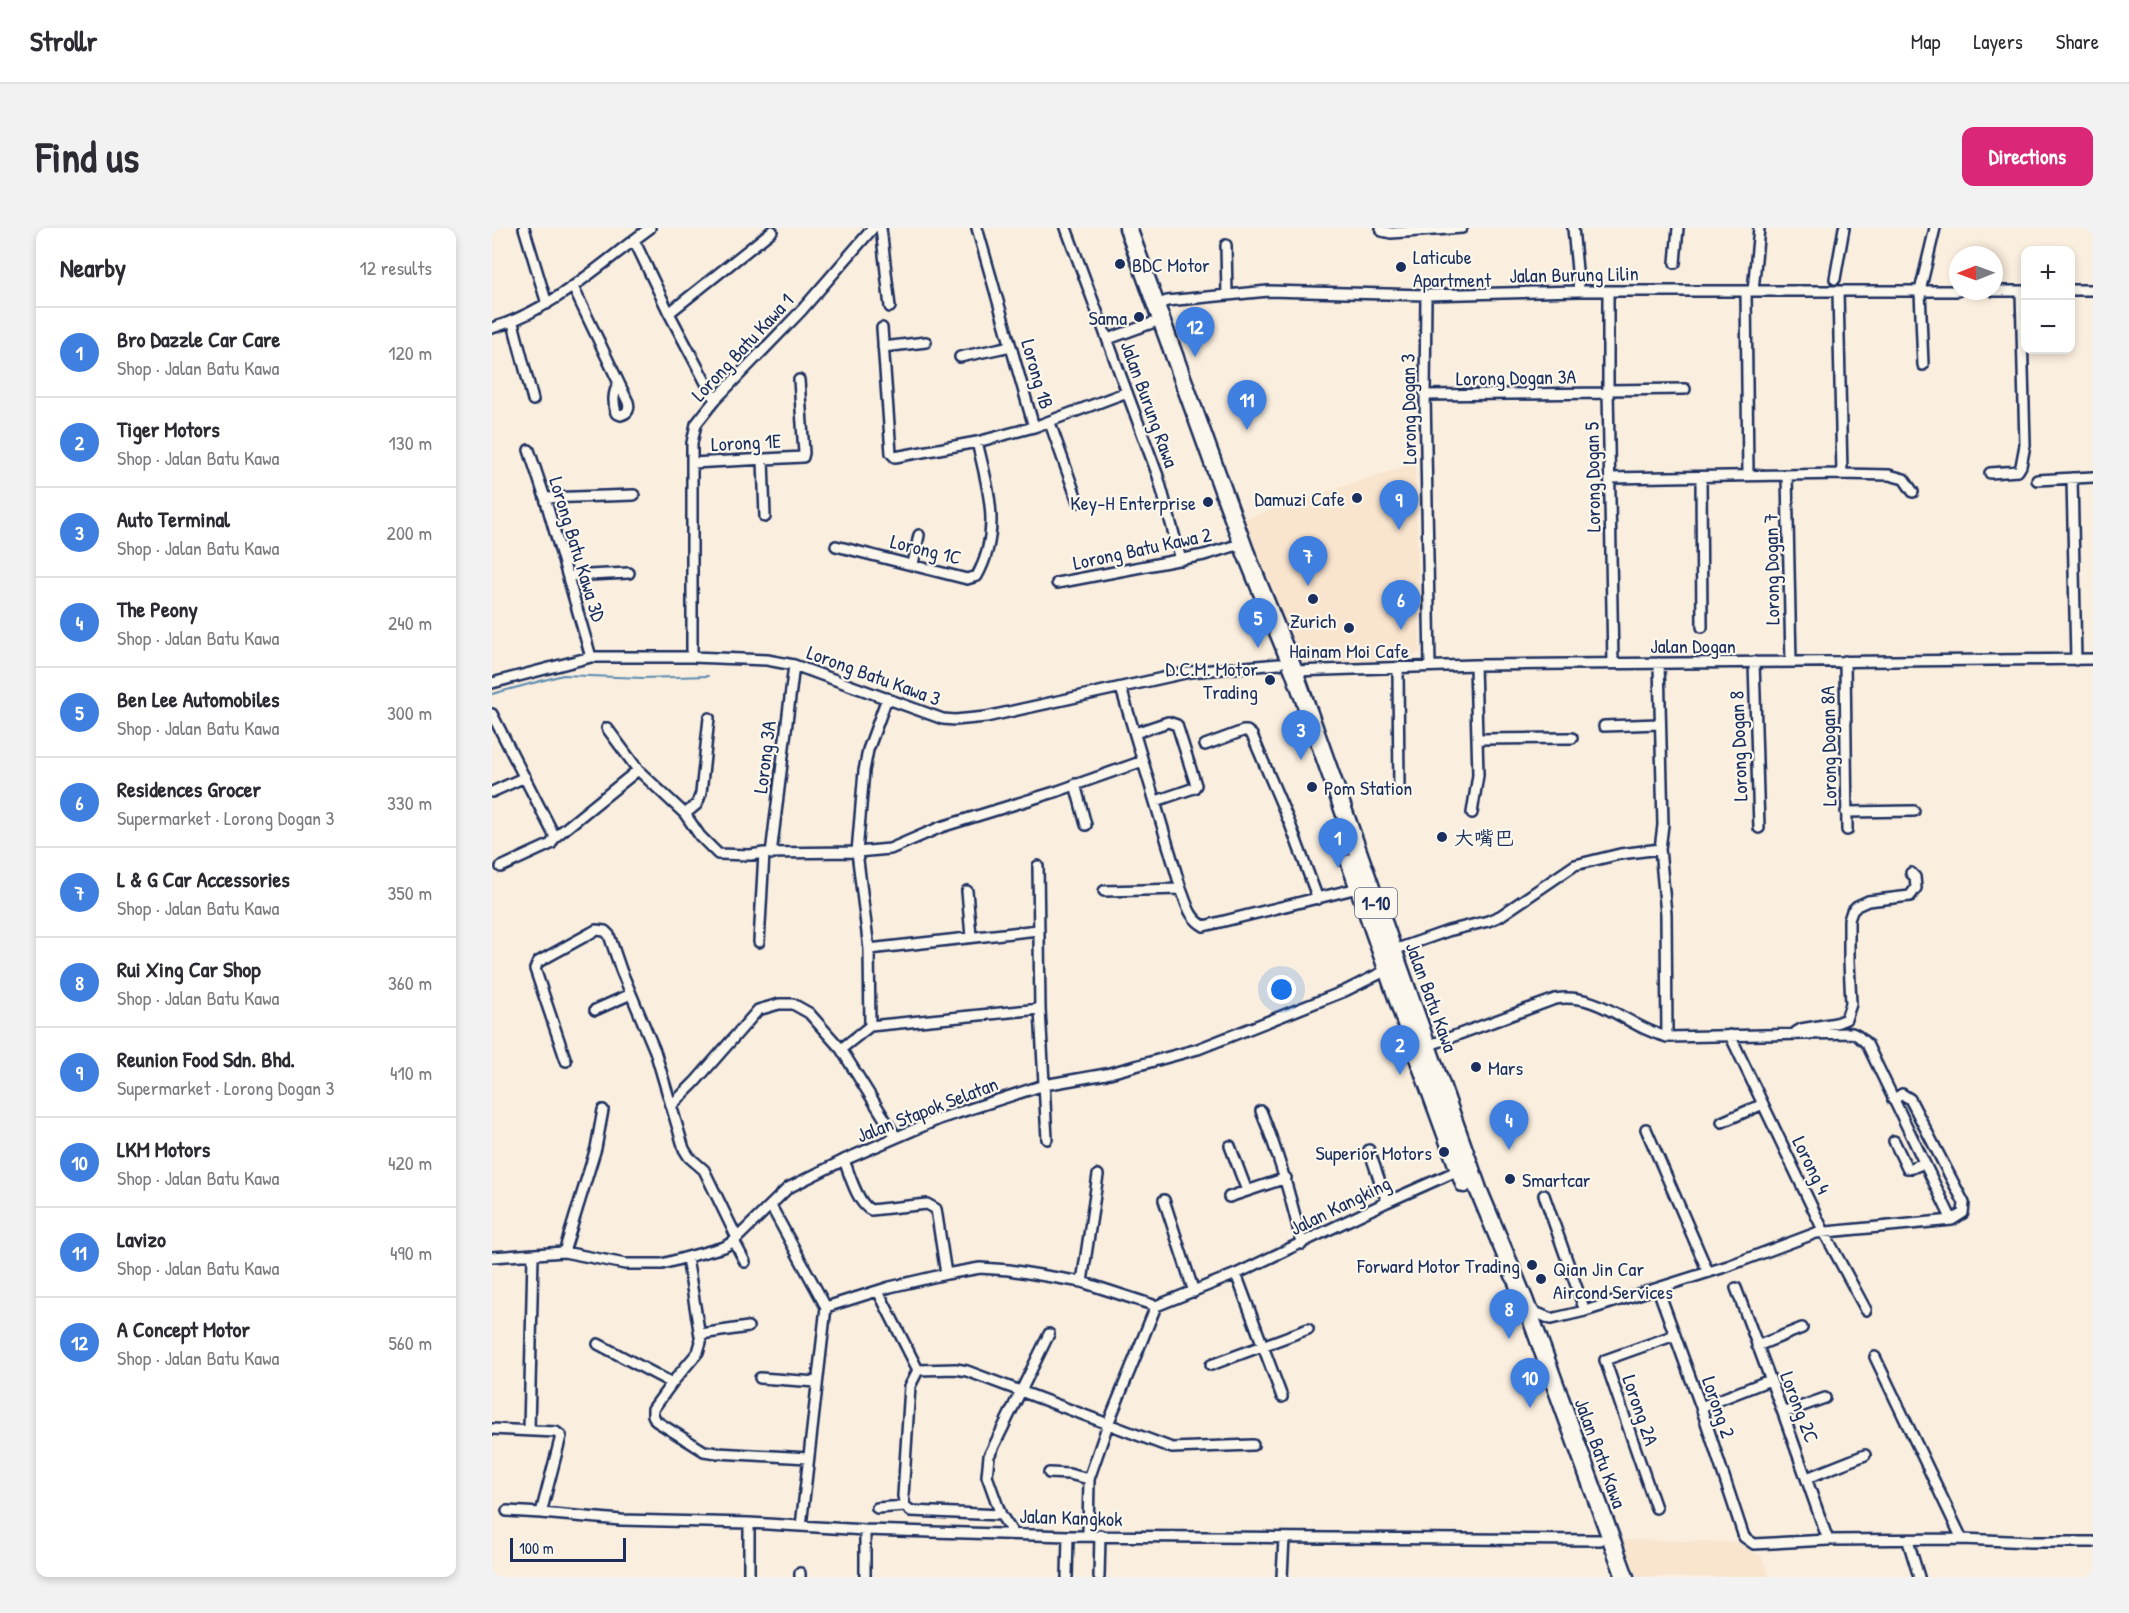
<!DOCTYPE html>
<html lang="en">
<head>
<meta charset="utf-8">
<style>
  body { margin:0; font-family:"Patrick Hand","LXGW WenKai TC",sans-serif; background:#f2f2f3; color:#2b2b33 }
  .controls { position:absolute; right:18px; top:18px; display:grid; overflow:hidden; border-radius:12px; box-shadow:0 3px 9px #0003 }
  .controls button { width:54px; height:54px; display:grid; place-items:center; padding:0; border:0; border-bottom:2px solid #e1e1e2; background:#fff; color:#2b2b33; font:30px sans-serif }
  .compass { position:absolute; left:1457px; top:18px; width:54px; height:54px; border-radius:50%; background:#fff; box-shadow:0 3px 9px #0003; rotate:269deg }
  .scale { position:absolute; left:18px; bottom:15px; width:116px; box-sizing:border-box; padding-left:6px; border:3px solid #1b2f5e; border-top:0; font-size:16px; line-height:21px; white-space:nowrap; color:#1b2f5e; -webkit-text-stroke:4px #fbf7ec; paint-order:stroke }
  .you { position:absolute; left:790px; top:762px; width:21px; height:21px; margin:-15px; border:4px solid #fff; border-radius:50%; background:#1a73e8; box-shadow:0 0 0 9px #1a73e833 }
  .badge { display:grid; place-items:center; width:39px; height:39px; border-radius:50%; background:#db2777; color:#fff; font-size:20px; font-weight:700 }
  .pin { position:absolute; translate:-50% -50px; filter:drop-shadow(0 2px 3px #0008) }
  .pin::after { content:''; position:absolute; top:32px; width:21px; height:18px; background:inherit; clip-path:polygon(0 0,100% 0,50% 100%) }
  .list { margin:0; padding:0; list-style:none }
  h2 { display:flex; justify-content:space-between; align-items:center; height:78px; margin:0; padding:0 24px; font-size:26px }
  h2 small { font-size:20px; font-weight:400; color:#7c7c81 }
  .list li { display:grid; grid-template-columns:39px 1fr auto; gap:18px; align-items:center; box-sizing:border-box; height:90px; padding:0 24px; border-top:2px solid #e1e1e2 }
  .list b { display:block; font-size:22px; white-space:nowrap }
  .list p { margin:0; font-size:20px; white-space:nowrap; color:#7c7c81 }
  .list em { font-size:20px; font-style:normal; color:#7c7c81 }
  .map { position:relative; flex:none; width:1601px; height:1349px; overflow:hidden; border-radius:12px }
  header { display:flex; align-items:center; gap:36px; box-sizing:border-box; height:84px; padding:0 30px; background:#fff; border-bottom:2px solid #e1e1e2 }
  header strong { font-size:28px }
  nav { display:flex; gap:33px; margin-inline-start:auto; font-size:21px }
  .intro { display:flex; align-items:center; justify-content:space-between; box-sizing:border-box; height:144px; padding:0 36px }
  h1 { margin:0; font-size:42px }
  .button { padding:15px 27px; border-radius:12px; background:#db2777; color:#fff; font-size:21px; font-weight:700 }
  main { display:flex; gap:36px; padding:0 36px }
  aside { flex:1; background:#fff; border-radius:12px; box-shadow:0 3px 9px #0003 }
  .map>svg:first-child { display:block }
  .built { fill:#f9e4ce }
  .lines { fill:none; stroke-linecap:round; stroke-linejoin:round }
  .stream { stroke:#5b8bb0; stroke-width:2 }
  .street-casing { stroke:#1b2f5e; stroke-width:14 }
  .highway-casing { stroke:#1b2f5e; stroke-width:21 }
  .street { stroke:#fbf7ec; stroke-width:9 }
  .highway { stroke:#fbf7ec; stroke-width:16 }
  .poi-dot { fill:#1b2f5e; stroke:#fbf7ec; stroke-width:2 }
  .labels { text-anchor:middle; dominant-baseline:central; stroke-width:4.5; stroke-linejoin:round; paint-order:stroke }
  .shield { fill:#fbf7ec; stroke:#5e6b89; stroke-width:1.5 }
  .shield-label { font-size:18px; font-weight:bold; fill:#1b2f5e }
  .poi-label { font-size:20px; fill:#1b2f5e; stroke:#fbf7ec; text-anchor:start }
  .street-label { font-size:20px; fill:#1b2f5e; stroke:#fbf7ec }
</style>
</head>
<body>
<header>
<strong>Strollr</strong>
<nav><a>Map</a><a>Layers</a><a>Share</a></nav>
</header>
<div class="intro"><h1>Find us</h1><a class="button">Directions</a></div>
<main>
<aside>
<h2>Nearby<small>12 results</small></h2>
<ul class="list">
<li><span class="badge" style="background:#3f7fe0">1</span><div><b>Bro Dazzle Car Care</b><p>Shop · Jalan Batu Kawa</p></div><em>120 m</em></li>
<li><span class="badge" style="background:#3f7fe0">2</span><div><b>Tiger Motors</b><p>Shop · Jalan Batu Kawa</p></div><em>130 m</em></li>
<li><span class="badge" style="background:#3f7fe0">3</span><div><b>Auto Terminal</b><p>Shop · Jalan Batu Kawa</p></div><em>200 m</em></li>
<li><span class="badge" style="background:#3f7fe0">4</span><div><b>The Peony</b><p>Shop · Jalan Batu Kawa</p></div><em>240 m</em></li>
<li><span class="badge" style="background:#3f7fe0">5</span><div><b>Ben Lee Automobiles</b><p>Shop · Jalan Batu Kawa</p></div><em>300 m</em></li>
<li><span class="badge" style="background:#3f7fe0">6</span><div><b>Residences Grocer</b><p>Supermarket · Lorong Dogan 3</p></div><em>330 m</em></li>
<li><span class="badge" style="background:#3f7fe0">7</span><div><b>L &amp; G Car Accessories</b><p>Shop · Jalan Batu Kawa</p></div><em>350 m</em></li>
<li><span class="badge" style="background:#3f7fe0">8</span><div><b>Rui Xing Car Shop</b><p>Shop · Jalan Batu Kawa</p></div><em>360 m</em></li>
<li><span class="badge" style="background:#3f7fe0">9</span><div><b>Reunion Food Sdn. Bhd.</b><p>Supermarket · Lorong Dogan 3</p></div><em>410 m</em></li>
<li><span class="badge" style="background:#3f7fe0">10</span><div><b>LKM Motors</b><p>Shop · Jalan Batu Kawa</p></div><em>420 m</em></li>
<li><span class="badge" style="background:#3f7fe0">11</span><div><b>Lavizo</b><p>Shop · Jalan Batu Kawa</p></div><em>490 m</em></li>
<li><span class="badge" style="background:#3f7fe0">12</span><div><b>A Concept Motor</b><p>Shop · Jalan Batu Kawa</p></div><em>560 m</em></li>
</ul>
</aside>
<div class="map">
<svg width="1601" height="1349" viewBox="0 0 1601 1349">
  <rect width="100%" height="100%" fill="#faeede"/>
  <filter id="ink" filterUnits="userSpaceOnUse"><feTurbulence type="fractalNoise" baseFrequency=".0167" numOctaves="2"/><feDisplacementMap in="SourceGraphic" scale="12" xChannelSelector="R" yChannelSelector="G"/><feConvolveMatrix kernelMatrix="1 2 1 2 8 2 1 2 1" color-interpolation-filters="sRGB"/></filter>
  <g filter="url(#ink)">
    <path class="built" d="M 923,235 L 928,424 L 911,432 L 810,435 L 775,347 L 762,326 L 750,292 Z
      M 1131,1312 L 1245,1314 L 1270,1329 L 1277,1349 L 1145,1349 Z"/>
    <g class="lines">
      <path class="stream" d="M 0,466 L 71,447 L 151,450 L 216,448"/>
      <g class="street-casing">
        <path id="street" d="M 32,0 L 55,76
          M 389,0 L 398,79
          M 485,0 L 542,199
          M 574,0 L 666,248 L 689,332
          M 889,0 L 890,3 L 899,5 L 970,0
          M 1081,0 L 1087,63
          M 142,12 L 177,85 L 223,172
          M 734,17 L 735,67
          M 1183,35 L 1186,0
          M 1343,51 L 1352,0
          M 81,59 L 136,174 C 138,181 136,185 129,187 L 124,185 C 121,174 121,166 126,156
          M 1578,62 L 1601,62
          M 1116,63 L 1116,162 L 1121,435
          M 1254,63 L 1256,247
          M 1261,63 L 1267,0
          M 1346,63 L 1350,246
          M 1502,63 L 1534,63
          M 934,67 L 933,167 L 938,438
          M 664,77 L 675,73 L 776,63 L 934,67 L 1087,63 L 1466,63
          M 177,85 L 280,3
          M 21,95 L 41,172
          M 0,100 C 61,82 107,37 158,0
          M 390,100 L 399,225 L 403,229 L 485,214 L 542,199 L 635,164
          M 616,111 L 660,95
          M 391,119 L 434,114
          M 468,129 L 519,118
          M 1431,137 L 1428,63 L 1443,0
          M 1116,162 L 1193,161
          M 933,167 L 1116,165
          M 558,195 L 586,274
          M 37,222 L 53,270 L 99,429
          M 271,231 L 273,289
          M 200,235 L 311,229 L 312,225 L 307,152
          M 1498,245 L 1526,243 L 1529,238 L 1533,217 L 1529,63
          M 1295,247 L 1299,434
          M 1209,249 L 1210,399
          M 1118,250 L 1350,246 L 1397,247 L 1412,251 L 1421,264
          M 1580,250 L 1584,432
          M 1545,252 L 1601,249
          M 53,270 L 142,267
          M 344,318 L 475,351 L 485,348 C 510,303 496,260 485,214
          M 421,336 L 427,307
          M 76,348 L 137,345
          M 565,355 L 712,327 L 742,318
          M 200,429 L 200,215 L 204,196 L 223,172 L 309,83 L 381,0
          M 1353,433 L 1355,602
          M 1262,434 L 1267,600
          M 906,440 L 907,563
          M 802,443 L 983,437 L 1601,431
          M 0,455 L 99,429 L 200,429 L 275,432 L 302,437 L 451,491 L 463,492 L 494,489 L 698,444 L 787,436
          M 629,460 L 689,661 C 695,676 697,690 712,698 L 866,660
          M 0,486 L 63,609
          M 1112,498 L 1167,496
          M 115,500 L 146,542 L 193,586 L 208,608 L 226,626 L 258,627 L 272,625 L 365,624 L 398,621 L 449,599 L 566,563 L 651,533
          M 643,505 L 676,494 L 685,497 L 704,557 L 702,560 L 664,573
          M 986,511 L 1080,510
          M 713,517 L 751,503 L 755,503 L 760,507 L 798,596 L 826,671
          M 583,556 L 594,597
          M 0,564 L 33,549
          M 1354,584 L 1422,583
          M 980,585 L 986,547 L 983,437
          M 193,586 L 205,576 L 209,565 L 217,490
          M 279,626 L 302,437
          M 546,638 L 548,781 L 555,911
          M 9,639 L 59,616 L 63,609 L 146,542
          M 475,663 L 479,708
          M 612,663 L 689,661
          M 267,714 L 272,625
          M 377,721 L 546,702
          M 902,722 L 956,703 L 996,693 L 1008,688 L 1083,637 L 1128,626 L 1168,621 L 1171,597 L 1167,435
          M 103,782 L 139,766
          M 378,798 L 548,781
          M 1304,804 L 1309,801 L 1344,795 L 1354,791 L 1359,776 L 1357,733 L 1357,692 L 1360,683 L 1365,678 L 1376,673 L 1418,668 L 1424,660 L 1423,649 L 1419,645
          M 1238,807 L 1332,1004 L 1374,1082
          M 935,818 L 1063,771 C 1108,764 1135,799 1175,809
          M 349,821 L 378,798 L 377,721 L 365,624 L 372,543 L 376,522 L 395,470
          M 74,833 L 43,741 L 46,734 L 97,706 L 104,702 L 113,703 L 117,707 L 129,742 L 163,823 L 192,921 L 197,929 L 212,942 L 245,1010
          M 1401,872 L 1410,866 L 1418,871 L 1472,975 L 1471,985 L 1460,992
          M 179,878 L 203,854 L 266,782 L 287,776 L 301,776 L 317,785 L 349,821 L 404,909
          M 769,883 C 787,926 799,970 810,1016
          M 1230,894 L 1271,876
          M 1154,901 L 1216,1044
          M 1402,913 L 1415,940 L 1420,940 L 1432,935
          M 738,918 L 755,963
          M 877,922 L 895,974
          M 352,932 C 357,945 366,977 379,982 L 435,976 L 444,981 L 454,1046
          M 1052,967 L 1093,1083
          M 737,969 L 794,950
          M 672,972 L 702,1064
          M 279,978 L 334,1079
          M 242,1013 L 253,1034
          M 72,1024 L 104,920 L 111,882
          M 0,1029 L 72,1024 L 133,1036 L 170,1036 L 232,1019 L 242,1013 L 296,960 L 352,932 L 447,891 L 552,857 L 614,846 L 706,821 L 853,763 L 895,742
          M 744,1046 L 790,1169
          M 590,1054 L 606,947
          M 1244,1060 L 1291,1185 L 1336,1312
          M 1166,1061 L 1209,1179 L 1252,1309 L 1262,1316 L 1336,1312 L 1470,1311 L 1539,1314 L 1601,1314
          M 386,1063 L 426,1142
          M 1037,1078 L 1045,1085 L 1059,1091 L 1093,1083 L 1236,1038 L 1324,1005 L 1460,992 L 1375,816 L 1366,808 L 1360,805 L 1175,809 L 1174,686 L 1168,621
          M 334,1079 L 398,1059 L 454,1046 L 488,1040 L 517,1042 L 590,1054 L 664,1078 L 744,1046 L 895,974 L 967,942
          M 209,1106 L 256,1099
          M 106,1116 L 180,1155 L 206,1124 L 209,1114 L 195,1030
          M 1265,1118 L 1310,1100
          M 1383,1129 L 1470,1311
          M 719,1137 L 816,1101
          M 426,1142 L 464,1141 L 475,1143 L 680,1220 L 761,1217
          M 426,1142 L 418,1158 L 411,1268 L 413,1278 L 419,1283 L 509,1287
          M 268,1150 L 325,1154
          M 180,1155 L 161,1181 L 161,1187 L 164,1193 L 212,1223 L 225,1225 L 316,1230
          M 1209,1179 L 1278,1152
          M 1291,1185 L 1333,1170
          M 0,1201 L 64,1204 L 69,1208 L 49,1285 L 15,1283
          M 37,1202 L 41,1027
          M 557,1245 L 577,1246 L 597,1251
          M 1315,1250 L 1373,1227
          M 385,1280 L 413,1278
          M 1164,1280 L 1113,1132 L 1183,1107
          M 49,1285 L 129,1292 L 257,1295 L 373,1302 L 576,1308 L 1108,1312
          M 309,1298 L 334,1079
          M 521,1305 L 509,1287 L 495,1248 L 497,1228 L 557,1106
          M 596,1306 L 597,1251 L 616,1196 L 664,1078
          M 1416,1313 L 1427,1349
          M 257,1349 L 257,1295
          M 308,1349 L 308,1345
          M 373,1349 L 373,1302
          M 575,1349 L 576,1308
          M 607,1349 L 608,1307
          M 790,1349 L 792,1310"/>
      </g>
      <g class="highway-casing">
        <path id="highway" d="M 636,0 L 753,323 L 802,443 L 986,961 L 1032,1071 L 1133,1349
          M 858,635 L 924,824 L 972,956"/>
      </g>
      <use href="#street" class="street"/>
      <use href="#highway" class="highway"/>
    </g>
  </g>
  <g class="poi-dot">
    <circle cx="628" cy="36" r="6"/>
    <circle cx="909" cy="39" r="6"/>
    <circle cx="647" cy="89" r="6"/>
    <circle cx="865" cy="270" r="6"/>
    <circle cx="716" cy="274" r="6"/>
    <circle cx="821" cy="371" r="6"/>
    <circle cx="857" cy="400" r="6"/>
    <circle cx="778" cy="452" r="6"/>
    <circle cx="820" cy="559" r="6"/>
    <circle cx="950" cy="609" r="6"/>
    <circle cx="984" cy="839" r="6"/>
    <circle cx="952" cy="924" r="6"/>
    <circle cx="1018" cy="951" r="6"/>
    <circle cx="1040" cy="1037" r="6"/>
    <circle cx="1049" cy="1051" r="6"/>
  </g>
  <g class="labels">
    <rect class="shield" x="863" y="660" width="42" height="30" rx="4.5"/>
    <g class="shield-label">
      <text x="884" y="675">1-10</text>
    </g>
    <g class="poi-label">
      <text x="921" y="28">Laticube<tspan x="921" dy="23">Apartment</tspan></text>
      <text x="640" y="36">BDC Motor</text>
      <text x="635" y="89" text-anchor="end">Sama</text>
      <text x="853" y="270" text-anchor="end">Damuzi Cafe</text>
      <text x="704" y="274" text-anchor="end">Key-H Enterprise</text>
      <text x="821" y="392" text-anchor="middle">Zurich</text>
      <text x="857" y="422" text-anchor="middle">Hainam Moi Cafe</text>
      <text x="766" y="440" text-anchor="end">D.C.M. Motor<tspan x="766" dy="23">Trading</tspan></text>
      <text x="832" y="559">Pom Station</text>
      <text x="962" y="609">大嘴巴</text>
      <text x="996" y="839">Mars</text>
      <text x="940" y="924" text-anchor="end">Superior Motors</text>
      <text x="1030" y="951">Smartcar</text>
      <text x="1028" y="1037" text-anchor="end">Forward Motor Trading</text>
      <text x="1061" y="1040">Qian Jin Car<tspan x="1061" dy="23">Aircond Services</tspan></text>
    </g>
    <g class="street-label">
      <text transform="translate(1082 46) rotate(-1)">Jalan Burung Lilin</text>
      <text transform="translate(250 119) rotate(-47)">Lorong Batu Kawa 1</text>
      <text transform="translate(546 146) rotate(74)">Lorong 1B</text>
      <text transform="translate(1024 149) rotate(-1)">Lorong Dogan 3A</text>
      <text transform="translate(658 176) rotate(70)">Jalan Burung Rawa</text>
      <text transform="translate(916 181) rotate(-91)">Lorong Dogan 3</text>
      <text transform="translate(254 214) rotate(-3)">Lorong 1E</text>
      <text transform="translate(1100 249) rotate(-91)">Lorong Dogan 5</text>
      <text transform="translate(650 320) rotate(-12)">Lorong Batu Kawa 2</text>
      <text transform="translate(86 321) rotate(73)">Lorong Batu Kawa 3D</text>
      <text transform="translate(434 321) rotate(14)">Lorong 1C</text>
      <text transform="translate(1279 341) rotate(-91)">Lorong Dogan 7</text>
      <text x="1201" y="417">Jalan Dogan</text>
      <text transform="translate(382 447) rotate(20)">Lorong Batu Kawa 3</text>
      <text transform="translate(1246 518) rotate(-92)">Lorong Dogan 8</text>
      <text transform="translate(1336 518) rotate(-91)">Lorong Dogan 8A</text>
      <text transform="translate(272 529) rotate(-83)">Lorong 3A</text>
      <text transform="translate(940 769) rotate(70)">Jalan Batu Kawa</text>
      <text transform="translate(435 881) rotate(-21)">Jalan Stapok Selatan</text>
      <text transform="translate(1320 937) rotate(64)">Lorong 4</text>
      <text transform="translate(848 977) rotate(-26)">Jalan Kangking</text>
      <text transform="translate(1227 1179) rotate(71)">Lorong 2</text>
      <text transform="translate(1308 1179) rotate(69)">Lorong 2C</text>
      <text transform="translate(1149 1182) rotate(71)">Lorong 2A</text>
      <text transform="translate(1109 1225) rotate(70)">Jalan Batu Kawa</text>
      <text transform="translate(579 1289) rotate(2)">Jalan Kangkok</text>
    </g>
  </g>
</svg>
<div class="controls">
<button>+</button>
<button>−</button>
</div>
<svg class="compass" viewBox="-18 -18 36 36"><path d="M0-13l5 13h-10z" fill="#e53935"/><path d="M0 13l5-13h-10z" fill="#7c7c81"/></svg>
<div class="scale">100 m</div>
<div class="you"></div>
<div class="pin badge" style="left:846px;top:640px;background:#3f7fe0">1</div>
<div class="pin badge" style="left:908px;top:847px;background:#3f7fe0">2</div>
<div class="pin badge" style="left:809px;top:532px;background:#3f7fe0">3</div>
<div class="pin badge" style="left:1017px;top:922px;background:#3f7fe0">4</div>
<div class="pin badge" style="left:766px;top:420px;background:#3f7fe0">5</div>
<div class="pin badge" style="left:909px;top:402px;background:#3f7fe0">6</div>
<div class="pin badge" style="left:816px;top:358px;background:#3f7fe0">7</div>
<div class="pin badge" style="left:1017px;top:1111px;background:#3f7fe0">8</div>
<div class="pin badge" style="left:907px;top:302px;background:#3f7fe0">9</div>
<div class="pin badge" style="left:1038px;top:1180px;background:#3f7fe0">10</div>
<div class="pin badge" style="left:755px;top:202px;background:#3f7fe0">11</div>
<div class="pin badge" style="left:703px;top:129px;background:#3f7fe0">12</div>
</div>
</main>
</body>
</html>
